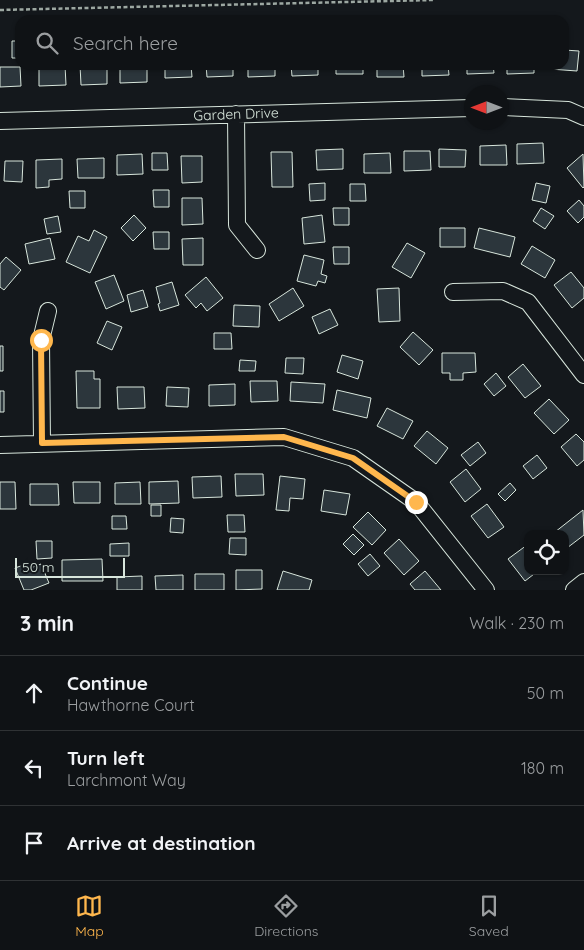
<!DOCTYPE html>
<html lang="en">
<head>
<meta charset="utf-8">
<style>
  body { margin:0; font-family:Quicksand,sans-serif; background:#181b1e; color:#f1f3f6 }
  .controls { position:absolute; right:15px; bottom:15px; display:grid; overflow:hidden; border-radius:10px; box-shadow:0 1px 4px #0004 }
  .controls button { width:45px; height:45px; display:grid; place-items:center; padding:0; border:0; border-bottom:1px solid #2f3234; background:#0f1215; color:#f1f3f6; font:25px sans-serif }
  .compass { position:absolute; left:464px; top:85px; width:45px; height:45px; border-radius:50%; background:#0f1215; box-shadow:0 1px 4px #0004; rotate:270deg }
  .scale { position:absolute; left:15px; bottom:12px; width:110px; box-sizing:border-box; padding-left:5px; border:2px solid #d8e6dc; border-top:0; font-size:14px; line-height:18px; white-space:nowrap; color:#d8e6dc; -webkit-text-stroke:4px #14181c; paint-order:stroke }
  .stop { position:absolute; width:15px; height:15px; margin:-11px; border:4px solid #ffb74d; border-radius:50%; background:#fff }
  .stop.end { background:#ffb74d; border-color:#fff; box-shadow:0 1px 5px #0008 }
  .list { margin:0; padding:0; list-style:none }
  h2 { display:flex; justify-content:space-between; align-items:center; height:65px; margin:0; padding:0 20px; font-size:21px }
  h2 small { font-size:16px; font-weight:400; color:#9b9ea0 }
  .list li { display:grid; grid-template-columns:32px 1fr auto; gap:15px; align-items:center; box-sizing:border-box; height:75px; padding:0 20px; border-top:1px solid #2f3234 }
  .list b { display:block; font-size:19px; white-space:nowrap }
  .list p { margin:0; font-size:16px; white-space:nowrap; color:#9b9ea0 }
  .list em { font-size:16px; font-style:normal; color:#9b9ea0 }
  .icon { flex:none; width:28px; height:28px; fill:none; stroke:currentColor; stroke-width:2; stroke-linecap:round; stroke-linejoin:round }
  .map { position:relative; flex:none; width:584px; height:590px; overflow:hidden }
  .search { position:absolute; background:#0f1215; box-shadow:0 1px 4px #0004; left:15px; right:15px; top:15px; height:55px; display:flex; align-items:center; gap:12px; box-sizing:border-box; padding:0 18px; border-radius:15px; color:#9b9ea0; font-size:19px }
  .sheet { height:290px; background:#0f1215 }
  nav { display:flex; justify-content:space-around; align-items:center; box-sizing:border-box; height:70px; border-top:1px solid #2f3234; background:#0f1215; font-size:14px; color:#9b9ea0 }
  nav a { display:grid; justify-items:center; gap:2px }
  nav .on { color:#ffb74d }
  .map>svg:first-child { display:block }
  .building { fill:#2c363c; stroke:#d8e6dc }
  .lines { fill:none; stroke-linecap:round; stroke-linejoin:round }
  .minor-casing { stroke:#d8e6dc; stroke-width:18 }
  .path { stroke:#9da8a2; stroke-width:2.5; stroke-dasharray:4 2.5; stroke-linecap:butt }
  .minor { stroke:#14181c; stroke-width:16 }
  .route { stroke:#ffb74d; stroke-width:6 }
  .labels { text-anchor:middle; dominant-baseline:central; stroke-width:4; stroke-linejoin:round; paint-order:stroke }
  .street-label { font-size:14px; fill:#d8e6dc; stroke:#14181c }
</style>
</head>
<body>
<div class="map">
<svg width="584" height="590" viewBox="0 0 584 590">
  <rect width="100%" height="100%" fill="#14181c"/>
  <path class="building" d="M 12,41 L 20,41 L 20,58 L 12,58 Z
    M 564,50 L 579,51 L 577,71 L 550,69 L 551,65 L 564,65 Z
    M 65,65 L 66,85 L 39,86 L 39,66 Z
    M 80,65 L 107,65 L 107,84 L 81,85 Z
    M 120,65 L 147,65 L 147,82 L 120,83 Z
    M 165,65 L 191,65 L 192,77 L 165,78 Z
    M 206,65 L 233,65 L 233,76 L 207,77 Z
    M 248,65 L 275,65 L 275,76 L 248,77 Z
    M 291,65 L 318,65 L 318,75 L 292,76 Z
    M 336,65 L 363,65 L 363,74 L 336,74 Z
    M 377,65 L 403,65 L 404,77 L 377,77 Z
    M 422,65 L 448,65 L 449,75 L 422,76 Z
    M 467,65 L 493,65 L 494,73 L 467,74 Z
    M 507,65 L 534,65 L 534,73 L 507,74 Z
    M 0,67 L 20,67 L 21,86 L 0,87 Z
    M 543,143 L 544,163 L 517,164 L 517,144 Z
    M 506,145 L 507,165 L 480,165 L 480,146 Z
    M 343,149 L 343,169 L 317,170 L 316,150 Z
    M 439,149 L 466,150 L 465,167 L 439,167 Z
    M 404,151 L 430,151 L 431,170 L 404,171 Z
    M 271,152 L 292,152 L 293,187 L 272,187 Z
    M 152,153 L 167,153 L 168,170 L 152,170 Z
    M 390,153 L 391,173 L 364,173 L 364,154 Z
    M 142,154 L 143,174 L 117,175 L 117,155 Z
    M 583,154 L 584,187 L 583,188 L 567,168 Z
    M 181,156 L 202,156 L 202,182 L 182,183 Z
    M 104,158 L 104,178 L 78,178 L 77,159 Z
    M 62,159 L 62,179 L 49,180 L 49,187 L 36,188 L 36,160 Z
    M 5,161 L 23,161 L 22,182 L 4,181 Z
    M 325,183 L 325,200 L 310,201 L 309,184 Z
    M 536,183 L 550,186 L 546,203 L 532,200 Z
    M 350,184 L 365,184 L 366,201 L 350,201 Z
    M 153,190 L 169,190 L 169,207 L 154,207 Z
    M 69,191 L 85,191 L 85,208 L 70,208 Z
    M 182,198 L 202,198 L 203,224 L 182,225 Z
    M 579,200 L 584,206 L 584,217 L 578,223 L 567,211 Z
    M 333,208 L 349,208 L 349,225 L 334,225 Z
    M 541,208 L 554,216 L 545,229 L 533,221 Z
    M 134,215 L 146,228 L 133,241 L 121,228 Z
    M 322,215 L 325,242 L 304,244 L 302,218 Z
    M 58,216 L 61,232 L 47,234 L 44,219 Z
    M 440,228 L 465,228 L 465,247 L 440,247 Z
    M 479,228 L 515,237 L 510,257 L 474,248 Z
    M 94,230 L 107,237 L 90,273 L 66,262 L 78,236 L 89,241 Z
    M 153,232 L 169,232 L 169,249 L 154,249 Z
    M 50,238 L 55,259 L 29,264 L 25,244 Z
    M 203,238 L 203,265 L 183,265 L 182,239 Z
    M 407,243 L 425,253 L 411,278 L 392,267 Z
    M 532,246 L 555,260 L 545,278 L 521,264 Z
    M 333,247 L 349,247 L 349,264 L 334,264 Z
    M 304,255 L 324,260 L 321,274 L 327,276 L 325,283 L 318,281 L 316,286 L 297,281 Z
    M 6,257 L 21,270 L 4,290 L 0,287 L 0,264 Z
    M 571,272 L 584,288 L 584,298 L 572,308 L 554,285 Z
    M 114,275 L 124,301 L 106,309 L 95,282 Z
    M 206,277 L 223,298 L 207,311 L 201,303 L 196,308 L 185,295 Z
    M 172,282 L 179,305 L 160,311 L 158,304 L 160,303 L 156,287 Z
    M 293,288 L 304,306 L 279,321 L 269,304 Z
    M 399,288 L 400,321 L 379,322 L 377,289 Z
    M 143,290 L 148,307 L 131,312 L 127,295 Z
    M 234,305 L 260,306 L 259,327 L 233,326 Z
    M 330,309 L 338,325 L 319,334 L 312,317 Z
    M 107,321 L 122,327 L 112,350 L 97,343 Z
    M 413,332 L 433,350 L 419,365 L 400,347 Z
    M 214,333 L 231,333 L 232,349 L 214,349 Z
    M 0,346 L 3,346 L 3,371 L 0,371 Z
    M 442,353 L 475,353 L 476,372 L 463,373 L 463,380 L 450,380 L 450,373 L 442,373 Z
    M 342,355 L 363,361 L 358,379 L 337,372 Z
    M 286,358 L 304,358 L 303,374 L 285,373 Z
    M 240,360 L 256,361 L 255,371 L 239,371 Z
    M 523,364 L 541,386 L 525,398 L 508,377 Z
    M 76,371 L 94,371 L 94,379 L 100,379 L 100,408 L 77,408 Z
    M 496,373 L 506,386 L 494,396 L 484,384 Z
    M 250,381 L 277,381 L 278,401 L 251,402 Z
    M 291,382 L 325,384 L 323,403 L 290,401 Z
    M 235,384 L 235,405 L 209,406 L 209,385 Z
    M 117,387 L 144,387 L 145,408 L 118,409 Z
    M 167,387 L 189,388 L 188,407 L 166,406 Z
    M 337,390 L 371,398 L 367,418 L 333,410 Z
    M 0,391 L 4,391 L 4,412 L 0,412 Z
    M 549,399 L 569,420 L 554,434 L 534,413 Z
    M 387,408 L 413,421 L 403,439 L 377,426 Z
    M 427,431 L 448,448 L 436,464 L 414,446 Z
    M 576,434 L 584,442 L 584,460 L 577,466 L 561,447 Z
    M 478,442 L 486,453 L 470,466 L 461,455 Z
    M 537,455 L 547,468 L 533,479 L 523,466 Z
    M 466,469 L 481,489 L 465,502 L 450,482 Z
    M 235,474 L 263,474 L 264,495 L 236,496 Z
    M 221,476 L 222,497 L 193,498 L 192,477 Z
    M 280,476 L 305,479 L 303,499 L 290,498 L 289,511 L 276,510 Z
    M 178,481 L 179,503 L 149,504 L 149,482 Z
    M 0,482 L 15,482 L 16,509 L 0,509 Z
    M 73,482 L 100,482 L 100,503 L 74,503 Z
    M 140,482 L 141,504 L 115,504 L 115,483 Z
    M 510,483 L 516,490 L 505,501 L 498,494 Z
    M 30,484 L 58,484 L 59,505 L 30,505 Z
    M 324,490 L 350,494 L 346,515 L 321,511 Z
    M 487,504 L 504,527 L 488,538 L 471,516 Z
    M 151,505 L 161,505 L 161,516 L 151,516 Z
    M 583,510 L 584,535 L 567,548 L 565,545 L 565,534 L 556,534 L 555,532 Z
    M 368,512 L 386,530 L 372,545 L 353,527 Z
    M 227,515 L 244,515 L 245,532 L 228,532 Z
    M 112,516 L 126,516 L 127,529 L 112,529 Z
    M 171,518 L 184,519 L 183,533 L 170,532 Z
    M 353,534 L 364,545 L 354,555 L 343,544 Z
    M 230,538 L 246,538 L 246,555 L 229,554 Z
    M 399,539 L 419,561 L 404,575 L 384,553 Z
    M 36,541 L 52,541 L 52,558 L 37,559 Z
    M 129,543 L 129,556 L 110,556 L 110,544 Z
    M 527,545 L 528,571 L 538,571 L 525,581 L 508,559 Z
    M 370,554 L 380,566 L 368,576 L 358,564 Z
    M 102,559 L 103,581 L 62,581 L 62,560 Z
    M 26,564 L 28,569 L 41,564 L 49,583 L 31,590 L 24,590 L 15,568 Z
    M 236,570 L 262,570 L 262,589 L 236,590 Z
    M 283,571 L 312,580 L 309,590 L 277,590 Z
    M 425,571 L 441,590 L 415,590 L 410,584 Z
    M 195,574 L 224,574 L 224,590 L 195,590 Z
    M 183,575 L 183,590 L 156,590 L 155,576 Z
    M 142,576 L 142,590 L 117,590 L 117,577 Z"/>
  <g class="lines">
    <g class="minor-casing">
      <path id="minor" d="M 502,107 L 568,110 L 584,117
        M 236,114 L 237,225 L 257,250
        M 0,121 L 472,108
        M 453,292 L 503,291 L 528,302 L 584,375
        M 42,443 L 41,340 L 48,311
        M 0,445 L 284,437 L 353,458 L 416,502 L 486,590
        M 574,590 L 584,582"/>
    </g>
    <path class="path" d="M 0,10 L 434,0"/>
    <use href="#minor" class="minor"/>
  </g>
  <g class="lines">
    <path class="route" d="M 41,340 L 42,443 L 284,437 L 353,458 L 416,502"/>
  </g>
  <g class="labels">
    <g class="street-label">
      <text transform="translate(236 114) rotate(-2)">Garden Drive</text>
    </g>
  </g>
</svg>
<div class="controls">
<button><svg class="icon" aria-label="locate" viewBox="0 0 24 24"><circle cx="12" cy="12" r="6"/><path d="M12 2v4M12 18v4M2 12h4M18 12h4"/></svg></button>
</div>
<svg class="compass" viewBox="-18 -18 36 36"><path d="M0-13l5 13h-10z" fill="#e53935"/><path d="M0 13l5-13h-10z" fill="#9b9ea0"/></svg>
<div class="scale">50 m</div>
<div class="stop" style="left:41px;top:340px"></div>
<div class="stop end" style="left:416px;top:502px"></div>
<div class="search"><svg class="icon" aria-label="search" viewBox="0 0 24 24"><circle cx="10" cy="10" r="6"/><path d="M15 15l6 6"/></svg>Search here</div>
</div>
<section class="sheet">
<h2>3 min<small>Walk · 230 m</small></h2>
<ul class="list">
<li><svg class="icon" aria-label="ahead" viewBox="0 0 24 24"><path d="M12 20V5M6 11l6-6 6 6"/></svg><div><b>Continue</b><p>Hawthorne Court</p></div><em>50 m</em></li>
<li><svg class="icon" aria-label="left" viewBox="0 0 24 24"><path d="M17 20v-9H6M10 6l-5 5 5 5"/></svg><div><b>Turn left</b><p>Larchmont Way</p></div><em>180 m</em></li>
<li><svg class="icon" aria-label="arrive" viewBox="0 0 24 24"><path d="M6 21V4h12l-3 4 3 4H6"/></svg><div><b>Arrive at destination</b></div></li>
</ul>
</section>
<nav>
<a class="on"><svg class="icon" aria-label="map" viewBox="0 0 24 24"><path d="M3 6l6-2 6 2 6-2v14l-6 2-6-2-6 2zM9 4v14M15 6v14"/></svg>Map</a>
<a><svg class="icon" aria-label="directions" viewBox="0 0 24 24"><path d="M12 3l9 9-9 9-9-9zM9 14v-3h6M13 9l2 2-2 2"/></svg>Directions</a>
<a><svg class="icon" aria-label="saved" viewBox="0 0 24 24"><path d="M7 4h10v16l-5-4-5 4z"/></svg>Saved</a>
</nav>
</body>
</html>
